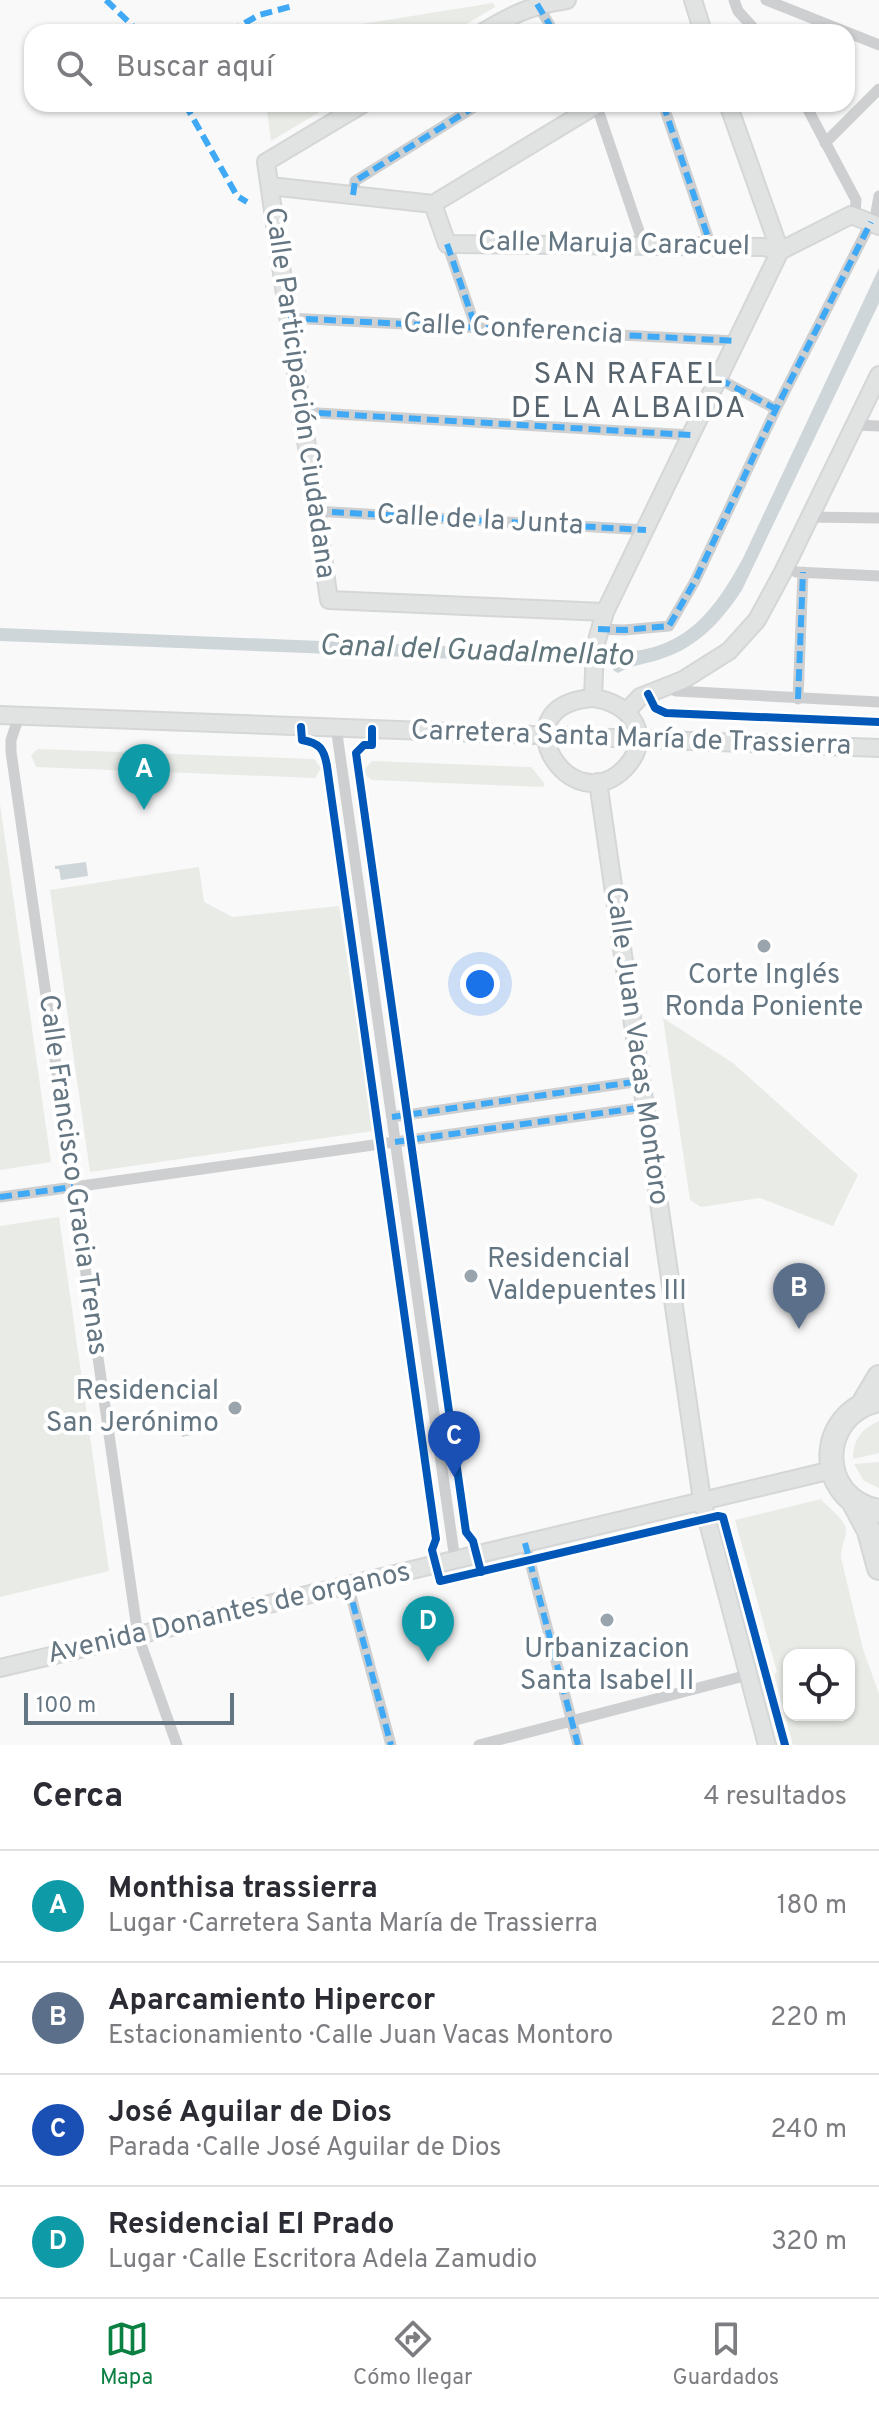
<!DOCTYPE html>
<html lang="es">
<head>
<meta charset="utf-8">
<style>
  body { margin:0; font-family:Overpass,sans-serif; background:#f7f7f7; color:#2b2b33 }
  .controls { position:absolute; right:24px; bottom:24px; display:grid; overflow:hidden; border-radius:16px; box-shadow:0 2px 6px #0004 }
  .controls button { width:72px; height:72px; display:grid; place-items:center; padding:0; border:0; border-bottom:2px solid #e1e1e2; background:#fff; color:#2b2b33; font:40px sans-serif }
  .scale { position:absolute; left:24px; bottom:20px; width:210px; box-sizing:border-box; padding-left:8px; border:4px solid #657683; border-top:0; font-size:22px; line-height:28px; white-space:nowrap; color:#657683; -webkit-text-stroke:6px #fff; paint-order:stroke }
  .you { position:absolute; left:480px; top:984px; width:28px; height:28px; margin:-20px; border:6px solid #fff; border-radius:50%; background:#1a73e8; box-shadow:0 0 0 12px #1a73e833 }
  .badge { display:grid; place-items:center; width:52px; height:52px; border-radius:50%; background:#0b8043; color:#fff; font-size:26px; font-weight:700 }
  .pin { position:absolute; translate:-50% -66px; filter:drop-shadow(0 2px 4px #0008) }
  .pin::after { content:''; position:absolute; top:42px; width:28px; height:24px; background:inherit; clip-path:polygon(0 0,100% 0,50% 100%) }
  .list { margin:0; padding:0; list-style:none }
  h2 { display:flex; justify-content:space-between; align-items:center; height:104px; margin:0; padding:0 32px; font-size:34px }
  h2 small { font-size:26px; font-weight:400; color:#7c7c81 }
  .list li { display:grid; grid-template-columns:52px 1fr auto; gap:24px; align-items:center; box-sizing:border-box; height:112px; padding:0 32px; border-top:2px solid #e1e1e2 }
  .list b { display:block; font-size:30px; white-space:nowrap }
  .list p { margin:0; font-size:26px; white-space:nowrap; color:#7c7c81 }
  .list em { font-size:26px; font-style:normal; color:#7c7c81 }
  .icon { flex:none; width:44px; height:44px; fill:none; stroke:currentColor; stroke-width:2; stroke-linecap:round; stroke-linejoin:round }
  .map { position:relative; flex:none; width:879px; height:1745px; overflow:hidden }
  .search { position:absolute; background:#fff; box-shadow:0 2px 6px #0004; left:24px; right:24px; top:24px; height:88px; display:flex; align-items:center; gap:20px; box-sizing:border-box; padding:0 28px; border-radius:24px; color:#7c7c81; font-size:30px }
  .sheet { height:552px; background:#fff }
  nav { display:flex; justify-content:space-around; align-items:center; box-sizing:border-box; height:112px; border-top:2px solid #e1e1e2; background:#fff; font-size:22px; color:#7c7c81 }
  nav a { display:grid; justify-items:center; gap:4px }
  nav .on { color:#0b8043 }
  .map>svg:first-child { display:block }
  .green { fill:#e8ebe6; fill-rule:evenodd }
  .water { fill:#ced6d9 }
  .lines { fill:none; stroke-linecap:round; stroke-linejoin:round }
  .secondary-casing { stroke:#d5d6d7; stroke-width:20 }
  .highway-casing { stroke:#d5d6d6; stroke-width:26 }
  .street { stroke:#cecfd0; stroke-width:11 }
  .secondary { stroke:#e1e2e2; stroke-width:16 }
  .highway { stroke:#e1e2e2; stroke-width:22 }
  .quiet { stroke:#3fa9f5; stroke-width:6; stroke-dasharray:12 6; stroke-linecap:butt }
  .cycleway-casing { stroke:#fff; stroke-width:13 }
  .cycleway { stroke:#0057b8; stroke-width:8 }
  .poi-dot { fill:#99a4ac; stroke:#fff; stroke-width:3 }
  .labels { text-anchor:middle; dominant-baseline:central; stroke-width:8; stroke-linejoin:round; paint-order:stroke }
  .street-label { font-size:28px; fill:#657683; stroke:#fff }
  .poi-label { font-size:28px; fill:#657683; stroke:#fff }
  .neighbourhood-label { font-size:30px; letter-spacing:2px; fill:#57646e; stroke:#fff }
  .water-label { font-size:30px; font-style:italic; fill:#60757c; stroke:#fff }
</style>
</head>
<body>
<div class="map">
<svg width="879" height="1745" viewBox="0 0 879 1745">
  <rect width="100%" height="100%" fill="#f9f9f9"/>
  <path class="green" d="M 493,3 L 495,7 L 453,32 L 312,32 Z
    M 266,104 L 333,104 L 271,141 Z
    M 38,749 L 314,759 L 321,768 L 315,778 L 36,767 L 31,755 Z
    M 372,761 L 531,767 L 545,784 L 543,787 L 372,780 L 366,776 L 364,770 Z
    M 0,804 L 51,1162 L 0,1170 Z
    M 199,867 L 204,902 L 233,917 L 339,906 L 373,1131 L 90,1172 L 50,890 Z
    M 663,1018 L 733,1063 L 858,1175 L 833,1226 L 760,1198 L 701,1207 L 690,1200 Z
    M 59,1217 L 109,1571 L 0,1597 L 0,1226 Z
    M 879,1421 L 879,1453 L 853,1459 C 853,1440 861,1429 879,1421 Z
    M 879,1462 L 879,1488 L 864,1481 L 854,1464 Z
    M 821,1499 C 827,1507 847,1520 846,1531 C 846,1539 841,1545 841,1558 L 863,1649 L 879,1694 L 879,1745 L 793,1745 L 774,1674 L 777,1672 L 735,1520 ZM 789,1655 L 849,1655 L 849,1715 L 789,1715 Z"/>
  <path class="water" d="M 879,268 L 879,303 L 742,590 C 721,622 698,647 661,659 C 646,664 632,665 618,673 L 613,670 L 616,665 L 602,665 L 603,652 C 678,656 710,619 743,558 Z
    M 0,628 L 588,652 L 588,664 L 0,641 Z
    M 86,862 L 88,876 L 61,880 L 59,869 L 55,869 L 55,866 Z
    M 193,1413 L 196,1434 L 182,1437 L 180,1415 Z"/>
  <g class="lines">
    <g class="secondary-casing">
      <path id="secondary" d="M 693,0 L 703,32
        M 483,32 C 513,14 532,5 567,0
        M 363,104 L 266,162 L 329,600 L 605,612
        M 728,104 L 780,251
        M 270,186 L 433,204
        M 433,204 L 447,244 L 764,247 L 780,251
        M 433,204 L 598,104
        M 593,698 L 595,647 L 605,612 L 780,251 L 851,215 L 879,226
        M 593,698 C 629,702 655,735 626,767 C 572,826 495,705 593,698 Z
        M 627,711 L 640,697 L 683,680 L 729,651 L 757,620 L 783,572 L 879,375
        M 0,715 L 879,748
        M 598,782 L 702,1500 L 767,1745
        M 0,1668 L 832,1470"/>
    </g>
    <g class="highway-casing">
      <path id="highway" d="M 879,1400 C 816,1413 815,1500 879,1511
        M 863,1404 L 879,1377
        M 853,1501 L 869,1531 L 879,1568"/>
    </g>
    <path class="street" d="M 734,0 L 738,11 L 757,32
      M 766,0 L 879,45
      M 537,4 L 554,32
      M 596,104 L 644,246
      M 663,104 L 711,246
      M 805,104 L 856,200 L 855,215
      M 825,143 L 879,89
      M 353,195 L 355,181 L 479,104
      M 874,224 L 879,196
      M 447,244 L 476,328
      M 288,318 L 737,341
      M 719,379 L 776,409
      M 301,412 L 691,435
      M 855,425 L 879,426
      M 314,511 L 646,530
      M 808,517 L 879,518
      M 796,572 L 879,576
      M 598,629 L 624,630 L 669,626 L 695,581 L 776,409 L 871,222
      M 673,684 L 676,691 L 879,702
      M 798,699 L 803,572
      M 19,716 L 11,740 L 11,752 L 138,1636 L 177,1745
      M 336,727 L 455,1560
      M 392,1117 L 641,1081
      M 74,1187 L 645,1107
      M 0,1197 L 73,1187
      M 525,1543 L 578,1745
      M 348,1585 L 391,1745
      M 479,1745 L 748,1675"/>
    <use href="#secondary" class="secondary"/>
    <use href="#highway" class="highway"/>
    <path class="quiet" d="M 106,0 L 139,32
      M 537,4 L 554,32
      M 229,32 L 259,15 L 293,6
      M 185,104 L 237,196 L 247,202
      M 596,104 L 597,105
      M 663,104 L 711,246
      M 353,195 L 355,181 L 479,104
      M 447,244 L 476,328
      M 288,318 L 737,341
      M 719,379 L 776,409
      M 301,412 L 691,435
      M 314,511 L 646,530
      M 598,629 L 624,630 L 669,626 L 695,581 L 776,409 L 871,222
      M 798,699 L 803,572
      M 392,1117 L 641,1081
      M 395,1142 L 645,1107
      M 0,1197 L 73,1187
      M 525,1543 L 578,1745
      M 348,1585 L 391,1745"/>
    <g class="cycleway-casing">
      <path id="cycleway" d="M 648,694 L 655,708 L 666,713 L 879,722
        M 301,727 L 302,740 C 320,743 324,749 327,766 L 436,1539 L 432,1550 L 440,1581 L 718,1516 L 723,1517 L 785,1745
        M 372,729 L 372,745 L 364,745 L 356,753 L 466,1532 L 473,1541 L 481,1572"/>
    </g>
    <use href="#cycleway" class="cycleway"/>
  </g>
  <g class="poi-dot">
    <circle cx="764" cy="946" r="8"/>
    <circle cx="471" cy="1276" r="8"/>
    <circle cx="235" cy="1408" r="8"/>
    <circle cx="607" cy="1620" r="8"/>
  </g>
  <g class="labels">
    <g class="street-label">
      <text transform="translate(614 245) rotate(1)">Calle Maruja Caracuel</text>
      <text transform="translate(513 330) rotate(3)">Calle Conferencia</text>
      <text transform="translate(299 393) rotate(82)">Calle Participación Ciudadana</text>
      <text transform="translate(480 521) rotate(3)">Calle de la Junta</text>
      <text transform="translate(631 739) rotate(2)">Carretera Santa María de Trassierra</text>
      <text transform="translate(636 1046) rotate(82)">Calle Juan Vacas Montoro</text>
      <text transform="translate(72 1175) rotate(82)">Calle Francisco Gracia Trenas</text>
      <text transform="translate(229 1614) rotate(-13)">Avenida Donantes de organos</text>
    </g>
    <g class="poi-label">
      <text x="764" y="976">Corte Inglés<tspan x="764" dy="32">Ronda Poniente</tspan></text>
      <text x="487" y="1260" text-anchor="start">Residencial<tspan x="487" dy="32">Valdepuentes III</tspan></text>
      <text x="219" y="1392" text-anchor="end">Residencial<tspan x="219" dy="32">San Jerónimo</tspan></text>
      <text x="607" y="1650">Urbanizacion<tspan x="607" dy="32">Santa Isabel II</tspan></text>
    </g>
    <g class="neighbourhood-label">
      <text x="629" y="375">SAN RAFAEL<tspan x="629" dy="34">DE LA ALBAIDA</tspan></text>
    </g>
    <g class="water-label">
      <text transform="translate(476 652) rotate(2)">Canal del Guadalmellato</text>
    </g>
  </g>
</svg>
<div class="controls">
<button><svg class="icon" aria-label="locate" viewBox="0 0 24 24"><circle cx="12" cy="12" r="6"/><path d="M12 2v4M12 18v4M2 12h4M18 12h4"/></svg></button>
</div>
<div class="scale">100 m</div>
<div class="you"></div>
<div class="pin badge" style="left:144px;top:810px;background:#0f9aa8">A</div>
<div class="pin badge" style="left:799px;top:1329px;background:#5c6f8a">B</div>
<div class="pin badge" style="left:454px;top:1477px;background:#1a4fb4">C</div>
<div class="pin badge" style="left:428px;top:1662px;background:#0f9aa8">D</div>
<div class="search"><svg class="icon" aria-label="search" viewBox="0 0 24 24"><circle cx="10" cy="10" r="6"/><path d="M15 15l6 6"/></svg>Buscar aquí</div>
</div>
<section class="sheet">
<h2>Cerca<small>4 resultados</small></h2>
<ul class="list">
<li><span class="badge" style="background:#0f9aa8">A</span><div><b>Monthisa trassierra</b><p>Lugar · Carretera Santa María de Trassierra</p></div><em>180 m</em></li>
<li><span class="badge" style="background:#5c6f8a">B</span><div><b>Aparcamiento Hipercor</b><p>Estacionamiento · Calle Juan Vacas Montoro</p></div><em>220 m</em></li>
<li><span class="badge" style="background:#1a4fb4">C</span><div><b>José Aguilar de Dios</b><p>Parada · Calle José Aguilar de Dios</p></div><em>240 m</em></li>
<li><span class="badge" style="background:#0f9aa8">D</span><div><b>Residencial El Prado</b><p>Lugar · Calle Escritora Adela Zamudio</p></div><em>320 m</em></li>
</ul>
</section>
<nav>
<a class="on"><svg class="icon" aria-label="map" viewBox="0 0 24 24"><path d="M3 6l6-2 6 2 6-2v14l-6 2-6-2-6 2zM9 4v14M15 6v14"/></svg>Mapa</a>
<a><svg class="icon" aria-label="directions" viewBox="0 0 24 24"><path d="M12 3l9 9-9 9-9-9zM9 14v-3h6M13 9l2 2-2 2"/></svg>Cómo llegar</a>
<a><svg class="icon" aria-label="saved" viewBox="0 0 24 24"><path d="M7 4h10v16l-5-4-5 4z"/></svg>Guardados</a>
</nav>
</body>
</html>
